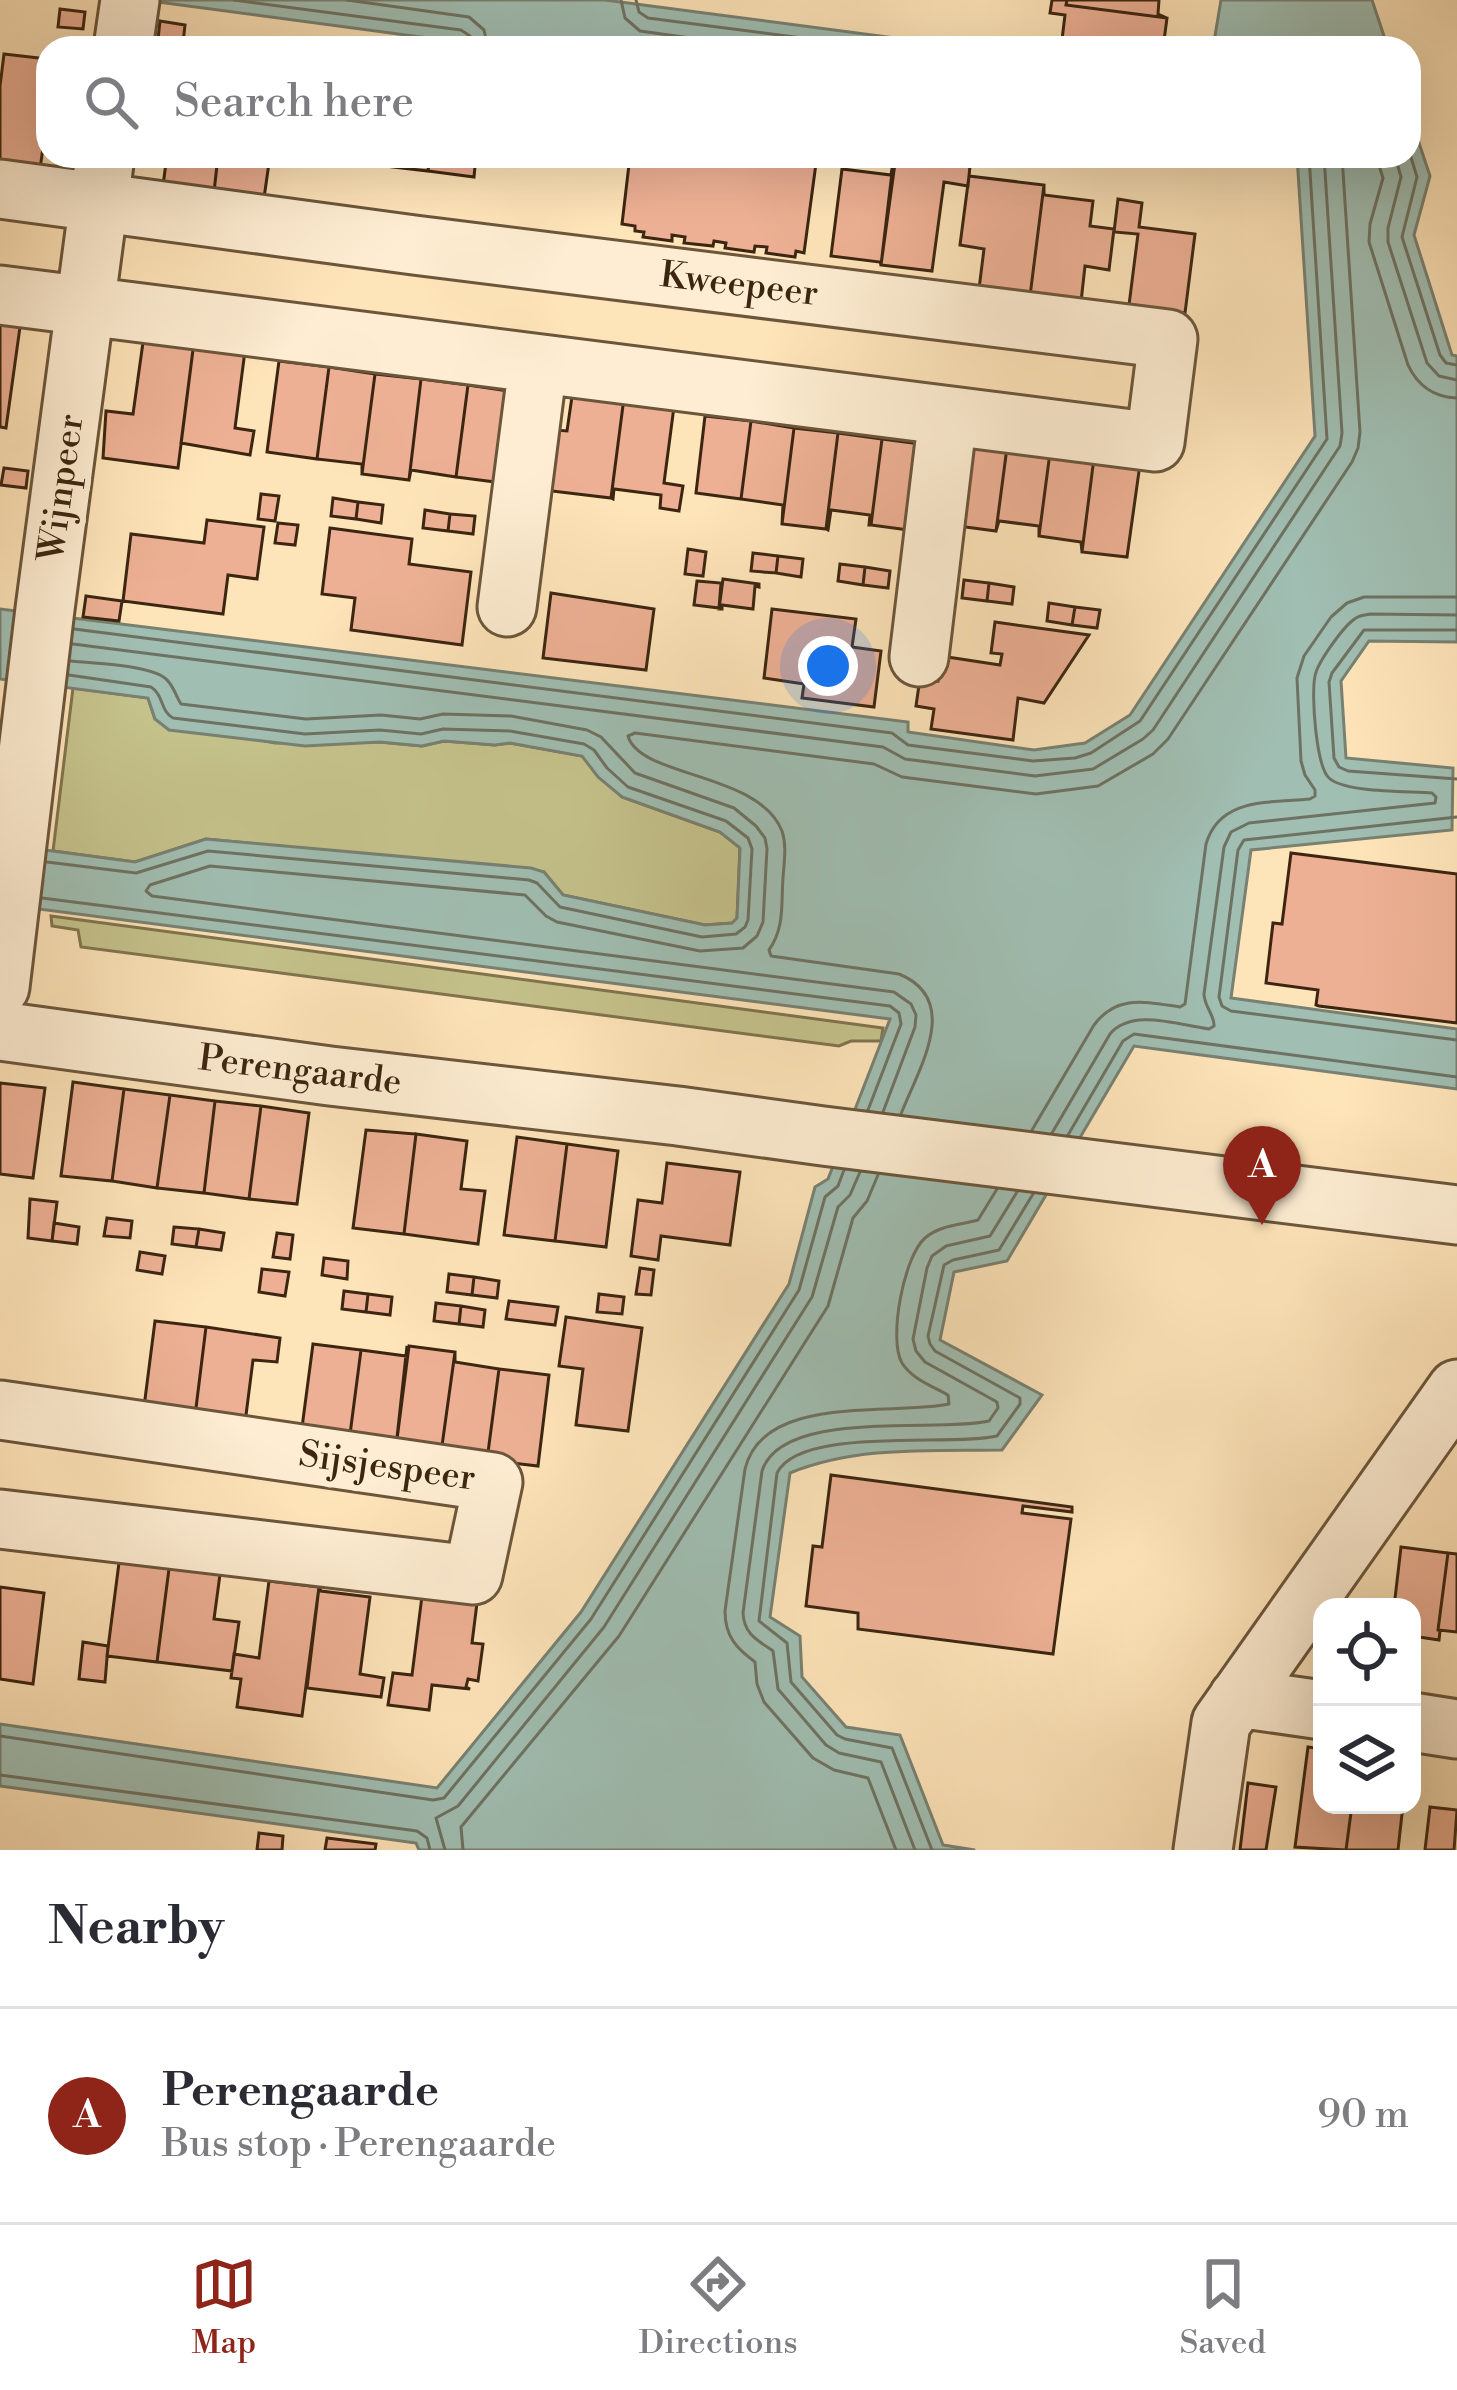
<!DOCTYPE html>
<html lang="en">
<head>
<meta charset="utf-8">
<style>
  body { margin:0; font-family:"Libre Bodoni",serif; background:#f2f2f3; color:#2b2b33 }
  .controls { position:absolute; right:36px; bottom:36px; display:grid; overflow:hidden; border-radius:24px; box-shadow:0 12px 48px #0002 }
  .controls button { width:108px; height:108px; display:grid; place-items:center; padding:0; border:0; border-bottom:3px solid #e1e1e2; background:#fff; color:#2b2b33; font:60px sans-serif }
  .you { position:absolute; left:828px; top:666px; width:42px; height:42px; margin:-30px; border:9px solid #fff; border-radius:50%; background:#1a73e8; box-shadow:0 0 0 18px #1a73e833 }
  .badge { display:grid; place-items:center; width:78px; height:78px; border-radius:50%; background:#8f2418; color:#fff; font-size:39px; font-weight:700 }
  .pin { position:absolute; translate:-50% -99px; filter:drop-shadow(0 3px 6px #0008) }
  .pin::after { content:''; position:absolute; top:63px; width:42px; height:36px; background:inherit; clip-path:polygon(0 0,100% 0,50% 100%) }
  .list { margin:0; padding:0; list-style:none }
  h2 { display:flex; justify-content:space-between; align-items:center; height:156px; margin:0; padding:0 48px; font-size:51px }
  h2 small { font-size:39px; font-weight:400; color:#7c7c81 }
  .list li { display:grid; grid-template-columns:78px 1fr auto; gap:36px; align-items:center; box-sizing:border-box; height:216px; padding:0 48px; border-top:3px solid #e1e1e2 }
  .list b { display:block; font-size:45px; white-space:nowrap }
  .list p { margin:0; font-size:39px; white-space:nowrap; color:#7c7c81 }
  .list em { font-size:39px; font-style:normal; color:#7c7c81 }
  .icon { flex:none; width:66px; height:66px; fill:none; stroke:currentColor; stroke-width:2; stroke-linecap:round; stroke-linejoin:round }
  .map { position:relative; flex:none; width:1457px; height:1850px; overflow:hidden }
  .search { position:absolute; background:#fff; box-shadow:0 12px 48px #0002; left:36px; right:36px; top:36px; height:132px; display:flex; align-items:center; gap:30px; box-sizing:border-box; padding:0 42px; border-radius:36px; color:#7c7c81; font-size:45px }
  .sheet { height:372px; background:#fff }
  nav { display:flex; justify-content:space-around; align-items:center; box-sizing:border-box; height:168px; border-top:3px solid #e1e1e2; background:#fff; font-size:33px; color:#7c7c81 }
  nav a { display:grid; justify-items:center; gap:6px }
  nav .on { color:#8f2418 }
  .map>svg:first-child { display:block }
  .green { fill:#c5c28b; stroke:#80744e; stroke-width:3 }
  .water { fill:#a0beb2; stroke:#788172; stroke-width:3 }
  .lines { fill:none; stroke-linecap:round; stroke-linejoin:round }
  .shore { stroke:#6e7262; stroke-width:3 }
  .building { fill:#edb094; stroke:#3c2611; stroke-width:3 }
  .minor-casing { stroke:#6c563b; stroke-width:63 }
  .minor { stroke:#feedd2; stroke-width:57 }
  .labels { text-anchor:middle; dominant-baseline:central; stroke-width:12; stroke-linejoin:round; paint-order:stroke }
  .street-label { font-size:36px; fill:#3c2611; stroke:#feedd2 }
</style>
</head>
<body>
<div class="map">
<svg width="1457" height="1850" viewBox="0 0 1457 1850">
  <rect width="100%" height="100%" fill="#fee4b9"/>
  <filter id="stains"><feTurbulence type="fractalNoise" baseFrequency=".00167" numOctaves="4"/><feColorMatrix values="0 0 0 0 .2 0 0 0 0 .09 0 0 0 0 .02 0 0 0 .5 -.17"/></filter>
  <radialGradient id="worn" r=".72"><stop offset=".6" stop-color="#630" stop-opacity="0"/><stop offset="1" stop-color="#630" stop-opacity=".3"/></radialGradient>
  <path class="green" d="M 73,688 L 148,698 L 155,719 L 275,743 L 380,742 L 422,746 L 444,741 L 495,745 L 510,743 L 582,756 L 622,797 L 720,832 L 740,847 L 737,919 L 733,923 L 705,925 L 563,895 L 544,872 L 206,839 L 135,862 L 53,851 Z
    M 51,916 L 883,1028 L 881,1041 L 851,1041 L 839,1046 L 81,947 L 78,930 L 52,926 Z"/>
  <path class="water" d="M 143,0 L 605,0 L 971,48 L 503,48 Z
    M 1221,0 L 1372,0 L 1388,48 L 1213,48 Z
    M 1409,113 L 1430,176 L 1414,235 L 1452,355 L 1457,356 L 1457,642 L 1369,641 L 1341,681 L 1346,758 L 1453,768 L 1452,830 L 1251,850 L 1231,998 L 1457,1029 L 1457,1089 L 1134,1046 L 1007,1261 L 954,1272 L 940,1340 L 1042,1395 L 1002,1450 C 930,1451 856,1446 790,1473 L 770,1617 L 800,1636 L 802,1677 L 846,1727 L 900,1735 L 943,1845 L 975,1850 L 419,1850 L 416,1843 L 0,1786 L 0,1724 L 437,1788 L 581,1612 L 789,1284 L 815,1187 L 828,1179 L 890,1019 L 0,904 L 0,844 L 135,862 L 206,839 L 531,868 L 544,872 L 563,895 L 705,925 L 732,923 L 737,918 L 740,848 L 720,832 L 622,797 L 598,777 L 582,756 L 510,743 L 495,745 L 444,741 L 422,746 L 380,742 L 305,746 L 169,730 L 155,719 L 148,698 L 0,679 L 0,609 L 908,722 L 908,732 L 1034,750 L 1085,743 L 1130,715 L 1315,436 L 1297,156 L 1409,156 Z"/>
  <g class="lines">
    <path class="shore" d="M 234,0 L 461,30 L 470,36 L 473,48
      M 347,0 L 469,17 L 484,30 L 488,48
      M 621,0 L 625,18 L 640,31 L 763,48
      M 636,0 L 639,12 L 648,18 L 879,48
      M 1409,151 L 1417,177 L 1402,237 L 1440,355 L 1446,363 L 1457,365
      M 1376,156 L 1383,178 L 1370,224 L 1369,242 L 1408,365 C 1418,386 1433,397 1457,398
      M 1395,156 L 1401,177 L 1388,228 L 1388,242 L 1427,363 L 1439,376 L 1457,380
      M 74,629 L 892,733 L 908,745 L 1033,761 L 1075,758 L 1091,753 L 1140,721 L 1327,439 L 1309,156
      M 1457,630 L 1364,630 L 1332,673 L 1329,682 L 1334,758 L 1339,767 L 1348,771 L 1457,779
      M 73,644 L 883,747 L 905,759 L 1035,776 L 1093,769 L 1143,739 L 1153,730 L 1340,446 L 1342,433 L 1324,156
      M 71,661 C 93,663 151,665 166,679 C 174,686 176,697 181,704 L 306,719 L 381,715 L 420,719 L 443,714 L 511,716 L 587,730 L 601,737 L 635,773 L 734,808 L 756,826 L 765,838 L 767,849 L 763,922 L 757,936 L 743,948 L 700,951 L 557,922 L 546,916 L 525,895 L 210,866 L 150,885 L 146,891 L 152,896 L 894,992 L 911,1004 L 916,1015 L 915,1027 L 883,1112
      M 1457,817 L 1244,840 L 1238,850 L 1219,997 L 1222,1006 L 1231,1011 L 1457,1040
      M 47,862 L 136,873 L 208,851 L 529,880 L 537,883 L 560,907 L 702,937 L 736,934 L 745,927 L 748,920 L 752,849 L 748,838 L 726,821 L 628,787 L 607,768 L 594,750 L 584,744 L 510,731 L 443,729 L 421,734 L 380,730 L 305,734 L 173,718 C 160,711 164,695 151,687 L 69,675
      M 42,898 L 890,1006 L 899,1013 L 901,1024 L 868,1110
      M 901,1114 C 918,1070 963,1000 899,974 L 771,956 L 769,950 C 785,927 781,904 783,878 C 784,862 787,846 782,831 C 759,772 640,778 628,736 L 635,733 L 874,764 L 902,777 L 1036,794 L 1098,786 L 1153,754 L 1168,739 L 1352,462 L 1358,448 L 1360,432 L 1342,156
      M 1032,1130 L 1094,1025 C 1117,994 1146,1002 1180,1007 L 1185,1004 L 1206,844 C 1220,797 1270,803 1310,799 L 1315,796 L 1315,790 L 1305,775 L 1301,761 L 1297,678 L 1304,656 L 1331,617 L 1347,603 L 1364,597 L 1457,597
      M 1052,1133 L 1110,1034 C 1132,1008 1178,1025 1209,1029 L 1214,1026 C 1215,1016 1204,1006 1204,994 L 1224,847 L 1231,832 L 1249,823 L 1435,803 L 1436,797 L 1432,793 C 1409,791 1345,793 1329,778 C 1316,766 1311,694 1315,676 C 1317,663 1342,629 1352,621 C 1359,615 1361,616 1370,614 L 1457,615
      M 1068,1135 L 1123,1041 L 1134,1034 L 1457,1077
      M 0,1736 L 433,1800 L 444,1798 L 591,1619 L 799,1290 L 825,1197 L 838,1186 L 844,1170
      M 0,1775 L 417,1831 L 427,1838 L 430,1850
      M 445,1850 L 436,1818 L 458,1806 L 604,1627 L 812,1297 L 838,1207 L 850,1195 L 860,1172
      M 463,1850 L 461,1827 L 619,1636 L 828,1306 L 853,1218 L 867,1201 L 878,1175
      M 896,1850 L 868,1778 L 834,1770 L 813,1758 L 764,1702 L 757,1684 L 755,1662 C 736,1648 725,1636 725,1611 L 745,1469 C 763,1393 893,1416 949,1404 L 948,1395 C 932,1386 912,1379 902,1363 C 888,1339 904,1256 925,1238 C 940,1225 961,1225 978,1220 L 997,1189
      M 915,1850 L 881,1762 L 839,1753 L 826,1745 L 778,1689 L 773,1651 C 757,1640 744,1634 743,1613 L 762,1471 C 782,1408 939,1433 989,1421 L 998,1408 L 997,1402 L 925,1362 L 916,1351 L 913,1339 L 927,1268 L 932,1256 L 946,1246 L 990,1236 L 1017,1192
      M 932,1850 L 892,1748 L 845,1739 L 837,1735 L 791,1682 L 787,1643 L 759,1621 L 777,1473 C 800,1426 951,1447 997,1436 L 1020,1404 L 1020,1398 L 935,1351 L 930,1344 L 928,1336 L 944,1265 L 953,1260 L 999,1250 L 1033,1194"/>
  </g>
  <path class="building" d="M 1052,0 L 1067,0 L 1066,5 L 1167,18 L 1163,48 L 1061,48 L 1065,15 L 1050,13 Z
    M 1067,0 L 1159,0 L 1158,14 L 1167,18 L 1066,5 Z
    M 60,9 L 85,12 L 83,29 L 58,27 Z
    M 160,21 L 185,25 L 183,43 L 158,39 Z
    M 4,54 L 48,59 L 48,112 L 40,169 L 0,164 L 0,86 Z
    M 167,156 L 218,156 L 214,192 L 163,185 Z
    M 218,156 L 270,156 L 264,198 L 214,192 Z
    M 385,156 L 430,156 L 428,171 L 384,166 Z
    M 430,156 L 476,156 L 474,177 L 428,171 Z
    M 630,156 L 743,156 L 812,165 L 813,156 L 817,156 L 804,253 L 796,251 L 795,257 L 766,253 L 767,247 L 755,246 L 754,252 L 725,248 L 726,243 L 714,241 L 713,246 L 684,243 L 685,237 L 672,235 L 672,241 L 643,237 L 644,232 L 635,231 L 635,226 L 622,224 Z
    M 894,156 L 881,265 L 880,262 L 831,256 L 842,169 L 891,175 Z
    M 896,156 L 970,166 L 968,186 L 944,182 L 932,271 L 881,265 Z
    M 969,176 L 1044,185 L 1030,296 L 979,289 L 984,249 L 960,245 Z
    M 1044,185 L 1044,195 L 1093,201 L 1090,226 L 1114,229 L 1109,270 L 1085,266 L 1081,302 L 1030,296 Z
    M 1118,199 L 1142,203 L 1139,227 L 1195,234 L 1185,313 L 1129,305 L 1138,234 L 1114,232 Z
    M 0,324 L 20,327 L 6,428 L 0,427 Z
    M 145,328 L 195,334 L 178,468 L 103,458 L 106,411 L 133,414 Z
    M 195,334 L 246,343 L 235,428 L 254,431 L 250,455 L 181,443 Z
    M 279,361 L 329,367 L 317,459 L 267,452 Z
    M 329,367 L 375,374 L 362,474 L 362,464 L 317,459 Z
    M 375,374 L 421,379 L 409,480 L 362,474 Z
    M 421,379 L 468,385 L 456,477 L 411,470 L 409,480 Z
    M 574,383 L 625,390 L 611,498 L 535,489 L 543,429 L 567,431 Z
    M 468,385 L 515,392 L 503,483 L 456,477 Z
    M 625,390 L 675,399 L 664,483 L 683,486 L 679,511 L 660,508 L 661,495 L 614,489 L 613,499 L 611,498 Z
    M 705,416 L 751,421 L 741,499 L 696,493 Z
    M 751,421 L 794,428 L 782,524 L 783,505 L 741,499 Z
    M 794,428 L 838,433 L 826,529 L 782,524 Z
    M 838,433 L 882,439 L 871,525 L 869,525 L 870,515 L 831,510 L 828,530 L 826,529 Z
    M 962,433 L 1008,440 L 996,531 L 950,525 Z
    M 882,439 L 928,445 L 916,531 L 871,525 Z
    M 1008,440 L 1051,445 L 1039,536 L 1039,526 L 999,521 L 996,531 Z
    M 1051,445 L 1095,450 L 1082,552 L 1081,542 L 1039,536 Z
    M 1095,450 L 1141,457 L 1127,557 L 1082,552 Z
    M 4,468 L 28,471 L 26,488 L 1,485 Z
    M 261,494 L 279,496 L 275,521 L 258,519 Z
    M 333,498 L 358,502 L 356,519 L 331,516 Z
    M 358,502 L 383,505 L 381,523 L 356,519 Z
    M 425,510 L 450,514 L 448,531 L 423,528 Z
    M 450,514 L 475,516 L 473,534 L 448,531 Z
    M 207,520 L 264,527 L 257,579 L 228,575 L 223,614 L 123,601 L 131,534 L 204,543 Z
    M 278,523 L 298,525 L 295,545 L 275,543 Z
    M 330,528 L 412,539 L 409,564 L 471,572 L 462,645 L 351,630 L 355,598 L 322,594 Z
    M 688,549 L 706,552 L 703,576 L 685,574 Z
    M 753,553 L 778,556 L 776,573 L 751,571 Z
    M 778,556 L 803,559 L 801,577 L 776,573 Z
    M 840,564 L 865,567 L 863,585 L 838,581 Z
    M 865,567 L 890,571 L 888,588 L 863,585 Z
    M 723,579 L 759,584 L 759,587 L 755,586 L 753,609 L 722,605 L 722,609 L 719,609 Z
    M 964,580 L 989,583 L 987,601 L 962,598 Z
    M 697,581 L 721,583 L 719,608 L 694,605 Z
    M 989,583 L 1014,587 L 1012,604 L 987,601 Z
    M 551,593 L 654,609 L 646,670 L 543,658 Z
    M 86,596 L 122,601 L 119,621 L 83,617 Z
    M 1049,603 L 1075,607 L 1072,625 L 1047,621 Z
    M 1075,607 L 1100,610 L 1097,628 L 1072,625 Z
    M 772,609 L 856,619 L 852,647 L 881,651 L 874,707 L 802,698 L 804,684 L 764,678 Z
    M 995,622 L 1089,635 L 1044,703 L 1018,698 L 1013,740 L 931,729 L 934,709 L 916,706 L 920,678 L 938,681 L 941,656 L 1000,665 L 1002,654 L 991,653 Z
    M 1291,853 L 1457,874 L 1457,1023 L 1319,1006 L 1316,1005 L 1318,990 L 1266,983 L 1273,923 L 1282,924 Z
    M 73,1082 L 124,1089 L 112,1181 L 61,1176 Z
    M 0,1083 L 45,1088 L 33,1178 L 0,1174 Z
    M 124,1089 L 170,1095 L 157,1188 L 112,1181 Z
    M 170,1095 L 215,1101 L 204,1193 L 157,1188 Z
    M 215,1101 L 261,1106 L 249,1199 L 204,1193 Z
    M 261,1106 L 309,1113 L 297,1204 L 249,1199 Z
    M 366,1130 L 416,1134 L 404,1234 L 353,1228 Z
    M 416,1134 L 467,1141 L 461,1189 L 485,1191 L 478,1244 L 404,1234 Z
    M 517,1137 L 567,1144 L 555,1241 L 504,1235 Z
    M 567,1144 L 618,1151 L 606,1247 L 555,1241 Z
    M 667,1163 L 740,1172 L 730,1245 L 661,1236 L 658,1260 L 631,1256 L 638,1200 L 662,1203 Z
    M 30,1199 L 57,1202 L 52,1241 L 28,1238 Z
    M 107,1218 L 132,1221 L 130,1238 L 104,1236 Z
    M 54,1223 L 79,1227 L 77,1244 L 52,1241 Z
    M 174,1227 L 199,1229 L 196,1247 L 172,1244 Z
    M 199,1229 L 224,1233 L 221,1250 L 196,1247 Z
    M 277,1233 L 293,1235 L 290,1259 L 273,1257 Z
    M 140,1252 L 165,1256 L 162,1274 L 137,1270 Z
    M 324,1258 L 348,1261 L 347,1279 L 322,1275 Z
    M 640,1268 L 654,1270 L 651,1295 L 636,1294 Z
    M 262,1269 L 289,1272 L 285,1296 L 259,1292 Z
    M 449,1274 L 474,1277 L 472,1295 L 447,1292 Z
    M 474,1277 L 499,1281 L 497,1298 L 472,1295 Z
    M 344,1291 L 368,1294 L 366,1312 L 342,1309 Z
    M 368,1294 L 392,1297 L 390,1315 L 366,1312 Z
    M 599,1294 L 624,1297 L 622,1314 L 597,1312 Z
    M 509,1301 L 558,1307 L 555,1325 L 506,1319 Z
    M 436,1303 L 461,1306 L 459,1324 L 434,1321 Z
    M 461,1306 L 485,1310 L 483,1327 L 459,1324 Z
    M 566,1317 L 642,1328 L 628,1431 L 576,1425 L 583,1369 L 559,1366 Z
    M 155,1321 L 206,1327 L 195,1416 L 144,1407 Z
    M 206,1327 L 280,1338 L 277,1362 L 253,1360 L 245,1423 L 195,1416 Z
    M 313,1344 L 361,1350 L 349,1442 L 301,1435 Z
    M 407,1346 L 396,1447 L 349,1442 L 361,1350 L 406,1356 Z
    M 409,1346 L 455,1352 L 441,1453 L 396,1447 Z
    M 455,1352 L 455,1362 L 499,1369 L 487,1460 L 441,1453 Z
    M 499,1369 L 549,1375 L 538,1466 L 487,1460 Z
    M 831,1475 L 1072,1507 L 1072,1512 L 1023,1506 L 1022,1513 L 1071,1519 L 1053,1654 L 858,1629 L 858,1613 L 806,1606 L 813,1546 L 822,1547 Z
    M 1401,1547 L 1448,1553 L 1438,1630 L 1440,1631 L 1439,1640 L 1412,1636 L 1412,1607 L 1394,1607 Z
    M 1448,1553 L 1457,1554 L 1457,1632 L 1438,1630 Z
    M 120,1555 L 170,1561 L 157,1662 L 107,1656 Z
    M 170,1561 L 221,1567 L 214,1619 L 239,1622 L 232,1671 L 157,1662 Z
    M 269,1581 L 319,1587 L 302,1716 L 237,1707 L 241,1679 L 231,1678 L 234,1654 L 259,1658 Z
    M 0,1587 L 44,1593 L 33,1684 L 0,1679 Z
    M 319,1587 L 321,1591 L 370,1597 L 360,1674 L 384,1678 L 381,1697 L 307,1688 Z
    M 422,1596 L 481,1601 L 481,1603 L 477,1603 L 472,1643 L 483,1644 L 478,1681 L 468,1679 L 466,1687 L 470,1689 L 432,1685 L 429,1710 L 388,1705 L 393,1673 L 412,1675 Z
    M 83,1642 L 108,1646 L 105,1682 L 79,1679 Z
    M 1308,1747 L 1322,1749 L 1322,1805 L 1352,1805 L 1346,1850 L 1295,1847 Z
    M 1248,1783 L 1276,1787 L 1266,1850 L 1240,1850 Z
    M 1352,1805 L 1403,1805 L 1398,1850 L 1346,1850 Z
    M 1430,1807 L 1457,1810 L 1454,1850 L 1425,1850 Z
    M 259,1833 L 283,1836 L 282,1850 L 257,1850 Z
    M 327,1838 L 376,1844 L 375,1850 L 325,1850 Z"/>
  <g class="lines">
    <g class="minor-casing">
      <path id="minor" d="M 123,48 L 130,0
        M 0,189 L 414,245 L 1168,339 L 1155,442 L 0,295
        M 507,607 L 538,365
        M 919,657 L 948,416
        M 0,987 L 45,609 L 105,156
        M 0,1031 L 330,1076 L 678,1116 L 823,1136 L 1457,1215
        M 0,1410 L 493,1482 L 473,1575 L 0,1519
        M 1238,1698 L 1322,1710
        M 1412,1722 L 1457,1729
        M 1203,1850 L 1221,1723 L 1457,1389"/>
    </g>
    <use href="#minor" class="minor"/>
  </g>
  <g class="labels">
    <g class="street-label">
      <text transform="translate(739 285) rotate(7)">Kweepeer</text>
      <text transform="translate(62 488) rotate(-82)">Wijnpeer</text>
      <text transform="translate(300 1071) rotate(7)">Perengaarde</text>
      <text transform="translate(387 1467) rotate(8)">Sijsjespeer</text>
    </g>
  </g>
  <rect width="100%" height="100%" filter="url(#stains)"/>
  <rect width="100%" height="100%" fill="url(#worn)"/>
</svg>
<div class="controls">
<button><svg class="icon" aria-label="locate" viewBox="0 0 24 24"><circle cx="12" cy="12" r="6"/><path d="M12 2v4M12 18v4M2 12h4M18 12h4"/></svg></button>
<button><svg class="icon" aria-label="layers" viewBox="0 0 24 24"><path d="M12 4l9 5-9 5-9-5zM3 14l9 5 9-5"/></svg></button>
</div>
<div class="you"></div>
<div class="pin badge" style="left:1262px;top:1225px">A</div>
<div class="search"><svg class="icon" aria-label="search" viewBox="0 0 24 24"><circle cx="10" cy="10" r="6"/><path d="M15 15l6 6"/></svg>Search here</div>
</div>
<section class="sheet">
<h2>Nearby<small></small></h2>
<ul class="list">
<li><span class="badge">A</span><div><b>Perengaarde</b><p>Bus stop · Perengaarde</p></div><em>90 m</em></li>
</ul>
</section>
<nav>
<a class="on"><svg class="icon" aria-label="map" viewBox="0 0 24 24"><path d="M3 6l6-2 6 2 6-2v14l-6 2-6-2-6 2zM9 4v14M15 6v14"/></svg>Map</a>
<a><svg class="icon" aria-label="directions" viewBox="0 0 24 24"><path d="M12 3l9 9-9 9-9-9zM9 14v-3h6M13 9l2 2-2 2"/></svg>Directions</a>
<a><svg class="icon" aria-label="saved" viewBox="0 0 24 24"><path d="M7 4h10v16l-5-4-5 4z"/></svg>Saved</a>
</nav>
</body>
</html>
